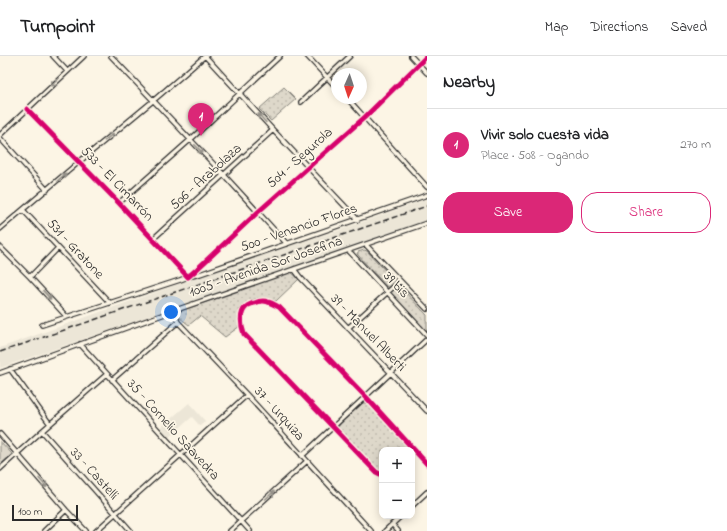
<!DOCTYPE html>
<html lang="en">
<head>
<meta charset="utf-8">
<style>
  body { margin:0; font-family:"Indie Flower",sans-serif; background:#f6f6f6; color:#202124 }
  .controls { position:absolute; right:12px; bottom:12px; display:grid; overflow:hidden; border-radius:8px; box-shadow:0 2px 10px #0003 }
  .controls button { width:36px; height:36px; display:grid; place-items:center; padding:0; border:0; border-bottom:1px solid #e0e0e0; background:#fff; color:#202124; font:20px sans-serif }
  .compass { position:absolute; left:331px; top:12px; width:36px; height:36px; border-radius:50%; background:#fff; box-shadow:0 2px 10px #0003; rotate:183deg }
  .scale { position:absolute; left:12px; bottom:10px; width:66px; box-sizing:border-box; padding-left:4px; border:2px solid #2b2b2b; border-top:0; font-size:11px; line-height:14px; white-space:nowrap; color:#2b2b2b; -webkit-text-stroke:3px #fcf5e5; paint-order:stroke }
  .you { position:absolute; left:171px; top:256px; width:14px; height:14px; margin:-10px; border:3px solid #fff; border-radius:50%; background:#1a73e8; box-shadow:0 0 0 6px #1a73e833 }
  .badge { display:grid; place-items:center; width:26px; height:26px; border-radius:50%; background:#db2777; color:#fff; font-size:13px; font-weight:700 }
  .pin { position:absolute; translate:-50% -33px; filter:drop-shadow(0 1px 2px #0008) }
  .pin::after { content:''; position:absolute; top:21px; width:14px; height:12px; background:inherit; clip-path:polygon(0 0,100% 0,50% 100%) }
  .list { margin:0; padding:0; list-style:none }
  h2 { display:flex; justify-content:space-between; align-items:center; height:52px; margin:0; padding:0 16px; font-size:17px }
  h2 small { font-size:13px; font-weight:400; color:#757577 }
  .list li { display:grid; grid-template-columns:26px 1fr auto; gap:12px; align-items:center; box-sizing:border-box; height:72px; padding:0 16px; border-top:1px solid #e0e0e0 }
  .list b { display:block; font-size:15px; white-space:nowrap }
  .list p { margin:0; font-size:13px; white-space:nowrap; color:#757577 }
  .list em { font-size:13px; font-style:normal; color:#757577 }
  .actions { display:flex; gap:8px; padding:12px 16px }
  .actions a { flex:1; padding:9px 0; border:1px solid #db2777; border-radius:16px; text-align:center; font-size:14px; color:#db2777 }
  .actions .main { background:#db2777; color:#fff }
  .map { position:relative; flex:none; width:427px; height:475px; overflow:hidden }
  header { display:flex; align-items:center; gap:24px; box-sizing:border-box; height:56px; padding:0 20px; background:#fff; border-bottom:1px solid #e0e0e0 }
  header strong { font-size:19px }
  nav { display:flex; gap:22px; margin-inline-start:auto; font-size:14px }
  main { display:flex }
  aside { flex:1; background:#fff }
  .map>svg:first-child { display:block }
  .built { fill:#ece6d7 }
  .grass { fill:#ded8ca; stroke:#84827a }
  .park { fill:url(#park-dots); stroke:#84827a }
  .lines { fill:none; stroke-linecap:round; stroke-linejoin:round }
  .minor-casing { stroke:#2b2b2b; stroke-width:6 }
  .minor { stroke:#fcf5e5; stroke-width:3.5 }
  .rail { stroke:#2b2b2b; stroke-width:1.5; stroke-dasharray:6 3; stroke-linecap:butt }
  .cycleway-casing { stroke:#fcf5e5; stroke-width:8 }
  .cycleway { stroke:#d6006c; stroke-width:5 }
  .oneway { stroke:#949088 }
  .labels { text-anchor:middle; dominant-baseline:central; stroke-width:3.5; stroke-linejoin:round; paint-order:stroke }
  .street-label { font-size:14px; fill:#2b2b2b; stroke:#fcf5e5 }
</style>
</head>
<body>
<header>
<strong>Turnpoint</strong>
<nav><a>Map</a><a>Directions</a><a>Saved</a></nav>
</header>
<main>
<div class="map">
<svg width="427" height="475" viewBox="0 0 427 475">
  <defs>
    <pattern id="park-dots" width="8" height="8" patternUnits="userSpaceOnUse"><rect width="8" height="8" fill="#ded8ca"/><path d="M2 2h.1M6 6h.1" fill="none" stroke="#bfbaae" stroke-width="1.8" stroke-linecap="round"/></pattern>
  </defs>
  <rect width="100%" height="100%" fill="#fcf5e5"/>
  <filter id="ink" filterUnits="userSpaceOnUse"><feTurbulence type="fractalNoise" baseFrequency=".025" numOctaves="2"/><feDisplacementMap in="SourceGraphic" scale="8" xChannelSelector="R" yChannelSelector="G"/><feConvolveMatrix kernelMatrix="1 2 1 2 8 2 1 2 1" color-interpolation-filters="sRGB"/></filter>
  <g filter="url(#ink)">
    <path class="built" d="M 427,143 L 427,164 L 0,312 L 0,292 L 184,226 L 276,194 L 334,176 Z
      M 189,347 L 205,365 L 200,370 L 192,361 L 168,382 L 159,373 Z"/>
    <path class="grass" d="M 0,385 L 12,398 L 0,409 Z"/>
    <path class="park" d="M 284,31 L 296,43 L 271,65 L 259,53 Z
      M 364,194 L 367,195 L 395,225 L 395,227 L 390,231 L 387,231 L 357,198 L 358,196 Z
      M 291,216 L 299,223 L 276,245 C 272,244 267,242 263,242 C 247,241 237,255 240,270 L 225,281 L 200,260 L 189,269 L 180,262 L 178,256 Z
      M 397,230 L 398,230 L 400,231 L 427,259 L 427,276 L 391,239 L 390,237 Z
      M 363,347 L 367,347 L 406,390 L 406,393 L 405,394 L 382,394 L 382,415 L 378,414 L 339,373 L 338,371 L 341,367 Z"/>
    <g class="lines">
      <g class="minor-casing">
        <path id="minor" d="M 53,0 L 67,15
          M 111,0 L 224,119 L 287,188
          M 205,0 L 273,74 L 358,164
          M 307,0 L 337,32
          M 411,0 L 427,17
          M 347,42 L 427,131
          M 301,46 L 350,0
          M 27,53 L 119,147 L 188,221 L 196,214 L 258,156 L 365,61 L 427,0
          M 0,79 L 84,0
          M 0,82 L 47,134
          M 119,147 L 190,84 L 280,0
          M 23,154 L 110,247
          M 0,173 L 79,106 L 154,44 L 205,0
          M 153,183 L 273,74
          M 366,189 L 427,253
          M 0,191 L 30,221 L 66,260
          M 349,195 L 427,279
          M 294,213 L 300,221 L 427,355
          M 30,221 L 58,192
          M 173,255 L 178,266 L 247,339 L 371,475
          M 42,269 L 180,224 L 188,221 L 200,218 L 427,139
          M 348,272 L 400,225
          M 80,288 L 250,475
          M 10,313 L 50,368
          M 0,317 L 173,255 L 427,167
          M 112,324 L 178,266
          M 42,375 L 131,475
          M 0,378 L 66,454 L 86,475
          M 302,400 L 333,371 L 427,283
          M 0,413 L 42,375 L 107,318
          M 382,418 L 380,418 L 376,416 L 244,278 C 241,270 239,257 246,251 C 248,249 253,247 255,247 C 259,245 263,244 268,246 C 272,247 275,249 279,251 L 366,341 L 427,408
          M 412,450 L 427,436
          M 392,468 L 398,475
          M 44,475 L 66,454
          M 96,475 L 247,339
          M 230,475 L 307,405
          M 385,475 L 401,460"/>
      </g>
      <use href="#minor" class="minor"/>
      <path class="rail" d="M 0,296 L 427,150"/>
      <g class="cycleway-casing">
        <path id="cycleway" d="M 27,53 L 119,147 L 188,221 L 196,214 L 258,156 L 365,61 L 427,0
          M 382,418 L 380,418 L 376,416 L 244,278 C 241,270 239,257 246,251 C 248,249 253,247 255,247 C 259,245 263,244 268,246 C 272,247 275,249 279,251 L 366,341 L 427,408"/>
      </g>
      <use href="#cycleway" class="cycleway"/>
    </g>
    <defs><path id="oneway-shaft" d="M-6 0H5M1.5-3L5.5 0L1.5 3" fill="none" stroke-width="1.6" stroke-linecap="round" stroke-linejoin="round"/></defs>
    <g class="oneway">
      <use href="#oneway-shaft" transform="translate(55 26) rotate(136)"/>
      <use href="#oneway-shaft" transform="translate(262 62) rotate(-132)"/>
      <use href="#oneway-shaft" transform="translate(109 81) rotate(-39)"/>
      <use href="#oneway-shaft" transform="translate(199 93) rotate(46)"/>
      <use href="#oneway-shaft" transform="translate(62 121) rotate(-41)"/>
      <use href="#oneway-shaft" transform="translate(47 239) rotate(47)"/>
      <use href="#oneway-shaft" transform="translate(43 427) rotate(49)"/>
      <use href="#oneway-shaft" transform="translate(270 439) rotate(-42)"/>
    </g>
  </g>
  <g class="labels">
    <g class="street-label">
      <text transform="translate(300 102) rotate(-42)">504 - Segurola</text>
      <text transform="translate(206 121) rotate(-42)">506 - Arabolaza</text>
      <text transform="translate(117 128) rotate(46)">533 - El Cimarrón</text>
      <text transform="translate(299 172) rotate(-19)">500 - Venancio Flores</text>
      <text transform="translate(75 193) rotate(47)">531 - Gratone</text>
      <text transform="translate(266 211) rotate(-19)">1005 - Avenida Sor Josefina</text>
      <text transform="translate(396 229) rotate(47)">39 bis</text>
      <text transform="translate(368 277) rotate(46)">39 - Manuel Alberti</text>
      <text transform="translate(279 358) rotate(48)">37 - Urquiza</text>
      <text transform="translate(173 374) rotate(48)">35 - Cornelio Saavedra</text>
      <text transform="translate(94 418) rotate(48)">33 - Castelli</text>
    </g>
  </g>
</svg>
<div class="controls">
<button>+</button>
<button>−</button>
</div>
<svg class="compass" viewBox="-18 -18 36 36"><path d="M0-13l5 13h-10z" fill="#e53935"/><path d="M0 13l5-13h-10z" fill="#757577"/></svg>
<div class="scale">100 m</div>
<div class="you"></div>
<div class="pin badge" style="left:201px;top:80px">1</div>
</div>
<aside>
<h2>Nearby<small></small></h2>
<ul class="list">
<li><span class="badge">1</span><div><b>Vivir solo cuesta vida</b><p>Place · 508 - Ogando</p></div><em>270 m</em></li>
</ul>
<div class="actions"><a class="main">Save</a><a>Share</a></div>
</aside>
</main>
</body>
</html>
